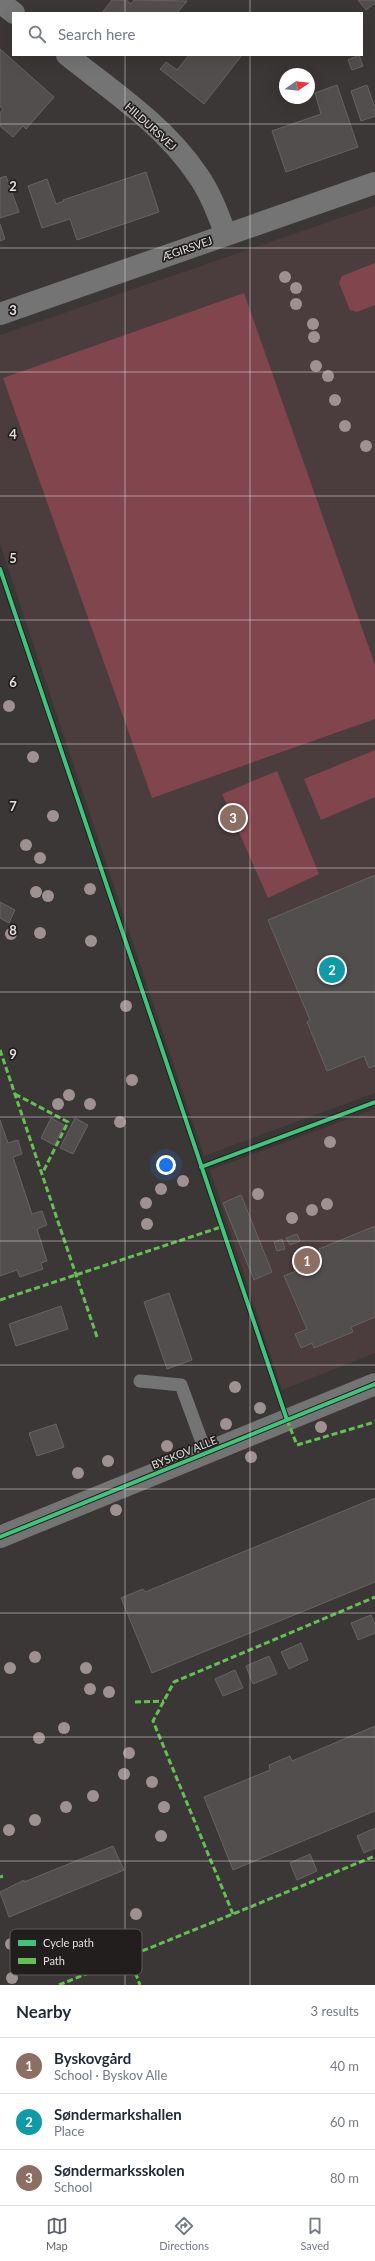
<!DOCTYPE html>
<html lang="en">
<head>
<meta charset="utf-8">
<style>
  body { margin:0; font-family:Lato,sans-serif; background:#f6f6f7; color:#1f2937 }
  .compass { position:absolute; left:279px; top:68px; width:36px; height:36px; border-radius:50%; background:#fff; box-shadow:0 4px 16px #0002; rotate:76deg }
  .you { position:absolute; left:166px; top:1165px; width:14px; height:14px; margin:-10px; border:3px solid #fff; border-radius:50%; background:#1a73e8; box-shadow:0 0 0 6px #1a73e833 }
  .badge { display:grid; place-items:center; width:26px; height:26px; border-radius:50%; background:#5d6068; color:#fff; font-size:13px; font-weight:700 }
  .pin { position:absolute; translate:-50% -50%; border:2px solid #fff; box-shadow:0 1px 4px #0006 }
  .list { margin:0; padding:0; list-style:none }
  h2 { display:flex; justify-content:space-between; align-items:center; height:52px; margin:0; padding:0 16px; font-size:17px }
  h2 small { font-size:13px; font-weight:400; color:#747a83 }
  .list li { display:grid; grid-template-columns:26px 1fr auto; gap:12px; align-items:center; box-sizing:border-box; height:56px; padding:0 16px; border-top:1px solid #e0e1e3 }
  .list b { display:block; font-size:15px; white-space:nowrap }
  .list p { margin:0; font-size:13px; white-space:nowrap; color:#747a83 }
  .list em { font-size:13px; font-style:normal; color:#747a83 }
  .icon { flex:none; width:22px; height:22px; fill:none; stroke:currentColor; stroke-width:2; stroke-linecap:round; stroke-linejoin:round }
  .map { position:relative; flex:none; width:375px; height:1985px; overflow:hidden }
  .search { position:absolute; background:#fff; box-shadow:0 4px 16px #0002; left:12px; right:12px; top:12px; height:44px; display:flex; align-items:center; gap:10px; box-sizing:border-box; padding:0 14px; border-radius:0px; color:#747a83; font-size:15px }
  .sheet { height:220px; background:#fff }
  nav { display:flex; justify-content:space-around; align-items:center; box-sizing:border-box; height:56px; border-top:1px solid #e0e1e3; background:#fff; font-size:11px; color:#747a83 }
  nav a { display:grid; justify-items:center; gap:2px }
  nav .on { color:#5d6068 }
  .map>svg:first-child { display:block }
  .built { fill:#4b3c3d }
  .grass { fill:#81454e }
  .building { fill:#524e4e; stroke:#676363 }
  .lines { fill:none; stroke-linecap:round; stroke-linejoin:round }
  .lane { stroke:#737473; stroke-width:13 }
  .street { stroke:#737473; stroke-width:22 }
  .quiet { stroke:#63c152; stroke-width:3; stroke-dasharray:6 3; stroke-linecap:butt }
  .cycleway-casing { stroke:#221e1e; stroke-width:6 }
  .cycleway { stroke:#40c37c; stroke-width:4 }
  .tree { fill:#9f9091 }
  .grid { fill:none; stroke:#e4dedf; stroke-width:1; stroke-opacity:0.55 }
  .labels { text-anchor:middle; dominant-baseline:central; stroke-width:3.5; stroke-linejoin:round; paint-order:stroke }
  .street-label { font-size:11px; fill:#e4dedf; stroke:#221e1e }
  .key { fill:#221e1e; stroke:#5c5858; stroke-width:1 }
  .key-label { font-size:11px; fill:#e4dedf }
  .grid-label { font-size:13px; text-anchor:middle; font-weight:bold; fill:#e4dedf; stroke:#221e1e; stroke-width:3.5; stroke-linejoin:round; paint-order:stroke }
</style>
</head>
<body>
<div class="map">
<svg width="375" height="1985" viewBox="0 0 375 1985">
  <rect width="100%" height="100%" fill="#3c3737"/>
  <path class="built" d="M 375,206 L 375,1093 L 204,1156 L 0,544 L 0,335 Z
    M 375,1109 L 375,1353 L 282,1390 L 210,1170 Z"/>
  <path class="grass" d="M 375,263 L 375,305 L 357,312 L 350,310 L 339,283 L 342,276 Z
    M 244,293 L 375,665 L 375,719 L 152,798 L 3,378 Z
    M 375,750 L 375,797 L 321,820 L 304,779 Z
    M 277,771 L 319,874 L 268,898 L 222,794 Z"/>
  <path class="building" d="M 112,0 L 126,0 L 131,4 L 134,0 L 187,1 L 177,13 L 102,13 Z
    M 358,0 L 375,0 L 375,3 L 366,10 Z
    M 0,49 L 54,97 L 26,129 L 23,126 L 13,137 L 0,126 L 0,113 L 3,109 L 0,106 Z
    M 189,55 L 242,55 L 204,104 L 160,69 L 166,62 L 177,70 Z
    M 359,55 L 363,66 L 352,70 L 348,60 Z
    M 337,85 L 358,147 L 286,172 L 272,131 L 321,114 L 315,93 Z
    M 367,85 L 375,108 L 375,116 L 361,121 L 351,91 Z
    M 146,172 L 159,212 L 77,240 L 70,219 L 42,228 L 28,186 L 47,179 L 56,204 L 64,201 L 63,200 Z
    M 6,176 L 19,212 L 0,218 L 0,178 Z
    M 0,224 L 5,239 L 0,241 Z
    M 375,875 L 375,1066 L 369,1068 L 364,1056 L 327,1071 L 307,1022 L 310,1020 L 268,920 Z
    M 0,902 L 15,910 L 9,923 L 0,918 Z
    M 51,1118 L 64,1125 L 54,1145 L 41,1138 Z
    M 75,1118 L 88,1125 L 73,1154 L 60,1148 Z
    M 0,1120 L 8,1143 L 18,1140 L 22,1154 L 13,1157 L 32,1214 L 42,1211 L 47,1225 L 37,1229 L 47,1261 L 41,1263 L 43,1269 L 20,1277 L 17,1270 L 0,1276 Z
    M 241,1195 L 272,1272 L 254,1280 L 223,1203 Z
    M 375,1226 L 375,1317 L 351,1327 L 353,1332 L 314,1348 L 312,1343 L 301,1348 L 295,1334 L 307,1329 L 284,1276 L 323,1260 L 319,1249 Z
    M 297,1234 L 300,1241 L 290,1245 L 286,1238 Z
    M 282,1239 L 285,1249 L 277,1251 L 274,1242 Z
    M 169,1293 L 192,1360 L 167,1369 L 144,1302 Z
    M 61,1306 L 68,1329 L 16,1346 L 9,1324 Z
    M 56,1424 L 64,1447 L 37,1456 L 29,1433 Z
    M 375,1498 L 375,1582 L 152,1673 L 121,1598 L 143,1589 L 145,1592 Z
    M 371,1615 L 375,1624 L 375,1633 L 358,1640 L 351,1623 Z
    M 301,1643 L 308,1660 L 289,1669 L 281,1652 Z
    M 269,1656 L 277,1674 L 253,1684 L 246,1666 Z
    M 235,1670 L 243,1688 L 223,1696 L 215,1679 Z
    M 375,1726 L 375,1811 L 233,1870 L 204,1797 L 270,1770 L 269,1765 L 290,1756 L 292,1761 Z
    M 375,1828 L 375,1848 L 364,1853 L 357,1836 Z
    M 113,1846 L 124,1870 L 9,1917 L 0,1892 L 24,1880 L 24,1882 Z
    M 310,1854 L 317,1871 L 297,1880 L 290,1863 Z"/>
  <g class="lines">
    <path class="lane" d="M 140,1381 L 181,1385 L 206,1453"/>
    <path class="street" d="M 0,2 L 14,13
      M 67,55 C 112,91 164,125 197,174 C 210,192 218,214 226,235
      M 0,314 L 375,183
      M 0,1537 L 375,1384"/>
    <path class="quiet" d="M 0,1050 L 97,1337
      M 15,1094 L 68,1122 L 42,1174
      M 0,1300 L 221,1227
      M 287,1420 L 297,1445 L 375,1422
      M 135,1702 L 164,1701
      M 0,1877 L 3,1876
      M 233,1914 L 153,1721 L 174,1682 L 375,1597
      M 129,1956 L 140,1985
      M 59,1985 L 375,1856"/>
    <g class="cycleway-casing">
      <path id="cycleway" d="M 0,569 L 287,1420
        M 201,1167 L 375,1102
        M 0,1537 L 375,1384"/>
    </g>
    <use href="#cycleway" class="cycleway"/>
  </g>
  <g class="tree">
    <circle cx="285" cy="277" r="6"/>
    <circle cx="296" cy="288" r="6"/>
    <circle cx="296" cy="304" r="6"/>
    <circle cx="313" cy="324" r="6"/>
    <circle cx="314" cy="337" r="6"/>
    <circle cx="316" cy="366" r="6"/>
    <circle cx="328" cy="376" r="6"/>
    <circle cx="335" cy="400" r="6"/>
    <circle cx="345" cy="426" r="6"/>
    <circle cx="366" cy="446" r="6"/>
    <circle cx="9" cy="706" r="6"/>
    <circle cx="33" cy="757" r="6"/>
    <circle cx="53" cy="816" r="6"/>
    <circle cx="26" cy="845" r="6"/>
    <circle cx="40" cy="858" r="6"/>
    <circle cx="90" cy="889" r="6"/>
    <circle cx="36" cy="892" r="6"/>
    <circle cx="48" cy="896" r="6"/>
    <circle cx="40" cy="933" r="6"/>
    <circle cx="11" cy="934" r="6"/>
    <circle cx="91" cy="941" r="6"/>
    <circle cx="126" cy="1006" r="6"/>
    <circle cx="132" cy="1080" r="6"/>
    <circle cx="69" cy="1095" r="6"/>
    <circle cx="58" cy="1104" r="6"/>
    <circle cx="90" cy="1104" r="6"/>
    <circle cx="120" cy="1122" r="6"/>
    <circle cx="330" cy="1142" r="6"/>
    <circle cx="183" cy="1181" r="6"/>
    <circle cx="161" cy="1189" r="6"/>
    <circle cx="258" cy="1194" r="6"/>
    <circle cx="146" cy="1203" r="6"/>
    <circle cx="327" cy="1204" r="6"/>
    <circle cx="312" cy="1210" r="6"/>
    <circle cx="292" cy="1218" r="6"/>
    <circle cx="147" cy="1224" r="6"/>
    <circle cx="235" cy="1387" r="6"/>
    <circle cx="260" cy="1408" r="6"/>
    <circle cx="226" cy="1424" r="6"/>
    <circle cx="321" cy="1427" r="6"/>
    <circle cx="167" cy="1446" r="6"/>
    <circle cx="251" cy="1457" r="6"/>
    <circle cx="108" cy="1461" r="6"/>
    <circle cx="78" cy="1473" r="6"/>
    <circle cx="116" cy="1510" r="6"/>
    <circle cx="35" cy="1657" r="6"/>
    <circle cx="10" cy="1668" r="6"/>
    <circle cx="86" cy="1668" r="6"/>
    <circle cx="90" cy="1689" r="6"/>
    <circle cx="109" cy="1692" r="6"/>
    <circle cx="64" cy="1728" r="6"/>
    <circle cx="39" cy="1738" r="6"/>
    <circle cx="129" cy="1753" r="6"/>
    <circle cx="124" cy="1774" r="6"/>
    <circle cx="152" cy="1782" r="6"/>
    <circle cx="93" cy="1796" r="6"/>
    <circle cx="66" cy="1807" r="6"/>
    <circle cx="164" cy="1807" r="6"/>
    <circle cx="35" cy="1820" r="6"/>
    <circle cx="9" cy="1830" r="6"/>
    <circle cx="161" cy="1836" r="6"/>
    <circle cx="136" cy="1914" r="6"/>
    <circle cx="11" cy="1944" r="6"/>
    <circle cx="12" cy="1978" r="6"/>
  </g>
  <path class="grid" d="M 125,0 L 125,13M 250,0 L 250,13M 125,55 L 125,1985M 250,55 L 250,1985M 0,124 L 375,124M 0,248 L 375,248M 0,372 L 375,372M 0,496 L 375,496M 0,620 L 375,620M 0,744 L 375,744M 0,868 L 375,868M 0,992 L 375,992M 0,1117 L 375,1117M 0,1241 L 375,1241M 0,1365 L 375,1365M 0,1489 L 375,1489M 0,1613 L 375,1613M 0,1737 L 375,1737M 0,1861 L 375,1861"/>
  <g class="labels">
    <g class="street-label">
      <text transform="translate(151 126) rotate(42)">HILDURSVEJ</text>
      <text transform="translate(187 248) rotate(-19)">ÆGIRSVEJ</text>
      <text transform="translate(184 1452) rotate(-22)">BYSKOV ALLE</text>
    </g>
  </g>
  <rect x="10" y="1929" width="132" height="46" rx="6" class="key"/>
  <rect x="18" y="1940" width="18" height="6" fill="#40c37c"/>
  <rect x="18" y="1958" width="18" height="6" fill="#63c152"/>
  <g class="key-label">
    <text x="43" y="1947">Cycle path</text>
    <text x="43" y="1965">Path</text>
  </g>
  <g class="grid-label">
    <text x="13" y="191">2</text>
    <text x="13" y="315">3</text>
    <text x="13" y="439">4</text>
    <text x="13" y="563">5</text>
    <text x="13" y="687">6</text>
    <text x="13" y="811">7</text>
    <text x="13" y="935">8</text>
    <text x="13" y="1059">9</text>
  </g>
</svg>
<svg class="compass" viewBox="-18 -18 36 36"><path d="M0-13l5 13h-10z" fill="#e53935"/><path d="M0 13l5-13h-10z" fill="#747a83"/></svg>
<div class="you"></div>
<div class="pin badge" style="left:307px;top:1261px;background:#8d6e63">1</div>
<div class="pin badge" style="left:332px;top:970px;background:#0f9aa8">2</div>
<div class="pin badge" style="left:233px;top:818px;background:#8d6e63">3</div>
<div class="search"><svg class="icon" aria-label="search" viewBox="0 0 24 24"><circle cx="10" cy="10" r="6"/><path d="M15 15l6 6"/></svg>Search here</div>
</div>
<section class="sheet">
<h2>Nearby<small>3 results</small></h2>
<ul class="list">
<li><span class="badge" style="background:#8d6e63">1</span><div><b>Byskovgård</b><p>School · Byskov Alle</p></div><em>40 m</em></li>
<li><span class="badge" style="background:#0f9aa8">2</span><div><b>Søndermarkshallen</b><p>Place</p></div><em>60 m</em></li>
<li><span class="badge" style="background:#8d6e63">3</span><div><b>Søndermarksskolen</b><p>School</p></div><em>80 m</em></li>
</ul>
</section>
<nav>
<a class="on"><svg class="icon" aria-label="map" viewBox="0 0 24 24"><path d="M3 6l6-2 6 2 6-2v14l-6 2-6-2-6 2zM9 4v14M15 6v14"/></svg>Map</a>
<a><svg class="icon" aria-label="directions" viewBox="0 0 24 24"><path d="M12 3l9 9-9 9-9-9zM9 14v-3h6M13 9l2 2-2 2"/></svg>Directions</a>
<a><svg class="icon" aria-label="saved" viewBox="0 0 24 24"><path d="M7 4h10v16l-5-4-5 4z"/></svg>Saved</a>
</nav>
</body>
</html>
